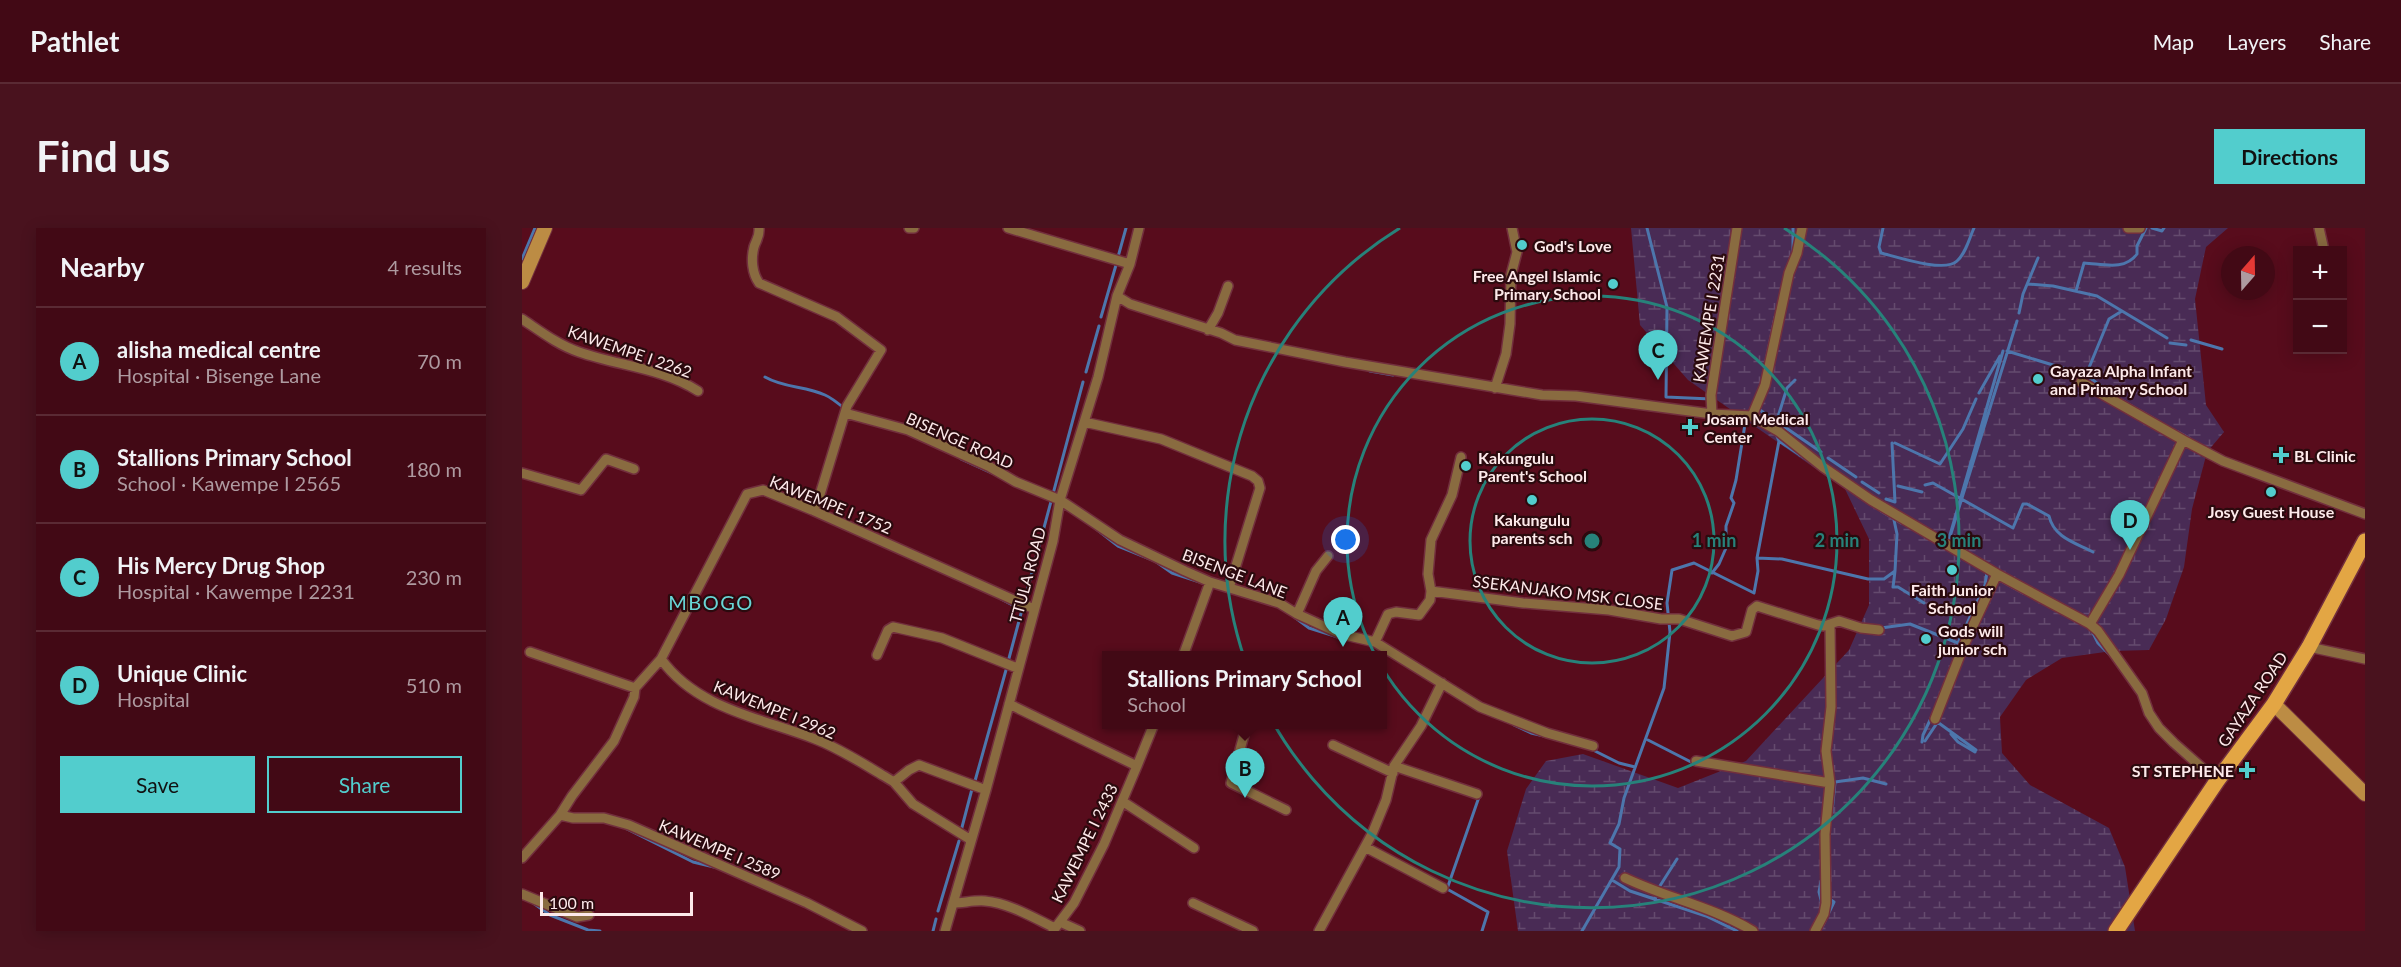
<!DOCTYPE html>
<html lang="en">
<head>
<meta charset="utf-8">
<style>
  body { margin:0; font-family:Lato,sans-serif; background:#49121e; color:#f1f3f6 }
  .controls { position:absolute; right:18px; top:18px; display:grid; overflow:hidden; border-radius:0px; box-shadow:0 3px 15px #0003 }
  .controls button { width:54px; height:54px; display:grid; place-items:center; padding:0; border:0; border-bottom:2px solid #5a2a34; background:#420915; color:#f1f3f6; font:30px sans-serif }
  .compass { position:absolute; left:1699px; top:18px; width:54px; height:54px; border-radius:50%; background:#420915; box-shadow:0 3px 15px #0003; rotate:20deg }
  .scale { position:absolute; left:18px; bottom:15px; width:153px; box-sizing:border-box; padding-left:6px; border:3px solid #fde9ea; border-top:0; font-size:16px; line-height:21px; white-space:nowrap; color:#fde9ea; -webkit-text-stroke:4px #2b0a0e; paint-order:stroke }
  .you { position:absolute; left:824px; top:312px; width:21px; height:21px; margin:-15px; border:4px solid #fff; border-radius:50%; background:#1a73e8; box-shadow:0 0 0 9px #1a73e833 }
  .badge { display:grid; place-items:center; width:39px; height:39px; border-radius:50%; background:#52cdcd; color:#111; font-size:20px; font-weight:700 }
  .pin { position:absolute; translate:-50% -50px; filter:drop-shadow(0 2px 3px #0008) }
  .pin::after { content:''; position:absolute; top:32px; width:21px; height:18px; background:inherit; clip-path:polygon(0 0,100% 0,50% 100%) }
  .popup { position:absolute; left:580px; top:423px; width:285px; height:78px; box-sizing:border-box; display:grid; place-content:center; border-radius:0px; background:#420915; filter:drop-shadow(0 2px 4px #0005); font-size:20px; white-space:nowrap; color:#ae9aa0 }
  .popup b { font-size:22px; color:#f1f3f6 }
  .popup::after { content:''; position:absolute; left:50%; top:100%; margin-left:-12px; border:12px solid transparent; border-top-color:#420915 }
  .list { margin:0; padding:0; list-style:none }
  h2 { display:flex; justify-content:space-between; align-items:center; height:78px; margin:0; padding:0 24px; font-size:26px }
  h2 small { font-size:20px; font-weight:400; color:#ae9aa0 }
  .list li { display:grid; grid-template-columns:39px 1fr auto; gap:18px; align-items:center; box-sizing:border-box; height:108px; padding:0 24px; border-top:2px solid #5a2a34 }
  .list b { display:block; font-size:22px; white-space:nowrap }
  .list p { margin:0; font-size:20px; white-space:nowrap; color:#ae9aa0 }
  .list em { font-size:20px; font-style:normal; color:#ae9aa0 }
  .actions { display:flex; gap:12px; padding:18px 24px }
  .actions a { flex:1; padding:14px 0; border:2px solid #52cdcd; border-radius:0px; text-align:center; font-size:21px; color:#52cdcd }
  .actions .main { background:#52cdcd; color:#111 }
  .map { position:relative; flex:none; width:1843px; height:703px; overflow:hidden; border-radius:0px }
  header { display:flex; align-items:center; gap:36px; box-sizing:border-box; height:84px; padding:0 30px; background:#420915; border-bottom:2px solid #5a2a34 }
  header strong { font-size:28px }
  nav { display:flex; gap:33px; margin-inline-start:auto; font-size:21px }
  .intro { display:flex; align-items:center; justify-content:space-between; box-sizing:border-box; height:144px; padding:0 36px }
  h1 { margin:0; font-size:42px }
  .button { padding:15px 27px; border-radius:0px; background:#52cdcd; color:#111; font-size:21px; font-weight:700 }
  main { display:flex; gap:36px; padding:0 36px }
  aside { flex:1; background:#420915; border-radius:0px; box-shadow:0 3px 15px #0003 }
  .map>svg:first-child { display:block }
  .wetland { fill:url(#wetland-marsh) }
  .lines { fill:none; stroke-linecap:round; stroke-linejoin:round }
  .stream { stroke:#4d76ac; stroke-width:3 }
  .street-casing { stroke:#722f3d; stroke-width:12 }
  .secondary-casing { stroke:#722f3d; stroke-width:16 }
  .primary-casing { stroke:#722f3d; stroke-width:18 }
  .street { stroke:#896b40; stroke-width:9 }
  .secondary { stroke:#bc8c44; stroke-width:14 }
  .primary { stroke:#e3a644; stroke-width:15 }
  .ring { fill:none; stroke:#27827a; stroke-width:3 }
  .poi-dot { fill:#52cdcd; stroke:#2b0a0e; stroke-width:2 }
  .labels { text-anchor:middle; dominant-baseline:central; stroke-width:4.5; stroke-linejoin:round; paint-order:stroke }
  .poi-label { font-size:16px; font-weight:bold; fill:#fde9ea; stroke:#2b0a0e; text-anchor:start }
  .street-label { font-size:16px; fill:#fde9ea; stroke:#2b0a0e }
  .quarter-label { font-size:20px; letter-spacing:1.5px; fill:#69d6d6; stroke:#2b0a0e }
  .centre { fill:#27827a; stroke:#2b0a0e; stroke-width:3 }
  .ring-label { font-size:18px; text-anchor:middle; font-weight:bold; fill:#27827a; stroke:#2b0a0e; stroke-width:4.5; stroke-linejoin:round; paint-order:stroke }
</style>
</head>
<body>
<header>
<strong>Pathlet</strong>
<nav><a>Map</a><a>Layers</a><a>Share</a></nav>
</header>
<div class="intro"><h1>Find us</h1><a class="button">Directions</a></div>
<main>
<aside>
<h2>Nearby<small>4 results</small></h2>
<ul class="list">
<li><span class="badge">A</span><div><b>alisha medical centre</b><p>Hospital · Bisenge Lane</p></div><em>70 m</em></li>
<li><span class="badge">B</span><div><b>Stallions Primary School</b><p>School · Kawempe I 2565</p></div><em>180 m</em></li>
<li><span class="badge">C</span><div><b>His Mercy Drug Shop</b><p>Hospital · Kawempe I 2231</p></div><em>230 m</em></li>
<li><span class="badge">D</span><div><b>Unique Clinic</b><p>Hospital</p></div><em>510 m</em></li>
</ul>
<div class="actions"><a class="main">Save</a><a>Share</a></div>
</aside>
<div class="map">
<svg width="1843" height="703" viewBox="0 0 1843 703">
  <defs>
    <pattern id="wetland-marsh" width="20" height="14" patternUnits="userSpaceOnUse" patternTransform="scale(1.5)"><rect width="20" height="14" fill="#492b55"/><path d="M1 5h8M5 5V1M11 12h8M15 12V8" fill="none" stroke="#644a6e"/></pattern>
  </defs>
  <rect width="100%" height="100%" fill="#580c1c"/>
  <path class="wetland" d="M 1109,0 L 1706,0 L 1684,19 L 1673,71 L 1684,177 L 1702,204 L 1685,224 L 1670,281 L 1662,339 L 1644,391 L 1627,422 L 1590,423 L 1540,430 L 1504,452 L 1478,489 L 1480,525 L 1508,557 L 1587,600 L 1603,639 L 1613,703 L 996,703 L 985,623 L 1004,561 L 1024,533 L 1061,526 L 1156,560 L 1224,533 L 1327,422 L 1347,377 L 1347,311 L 1323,261 L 1166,152 L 1118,97 Z"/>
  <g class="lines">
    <path class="stream" d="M 1125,0 L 1145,79 L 1144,169 L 1189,171
      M 1361,0 L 1357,19 L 1359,25 C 1375,29 1423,45 1435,33 C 1444,25 1447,11 1452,0
      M 1630,0 L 1640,3 L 1642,0
      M 1271,25 L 1271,0
      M 596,29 L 604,0
      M 0,31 L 13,0
      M 1506,56 L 1531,58 L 1575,68 L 1645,110
      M 1554,63 L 1562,35 C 1581,36 1603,43 1615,26 L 1615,18 L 1624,0
      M 1497,85 L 1501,66 L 1516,30
      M 579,89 L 594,37
      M 1669,112 L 1700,121
      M 1648,115 L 1664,117
      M 1485,123 L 1564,147 L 1587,91 L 1600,83
      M 1243,138 L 1253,89
      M 848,143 L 871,147
      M 564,144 L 577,98
      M 1564,147 L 1594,169 L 1636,193
      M 243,149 C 262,160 283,158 303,167 C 310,170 317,176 323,181
      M 1457,165 L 1478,128
      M 1235,180 L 1299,224
      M 1255,192 L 1265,160 L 1273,152
      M 1656,204 L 1667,210
      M 1257,213 L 1287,233
      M 1373,215 L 1418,236 L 1441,201 L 1454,171
      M 1306,230 L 1334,249
      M 439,231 L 474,247
      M 1340,254 L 1357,265
      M 1403,257 L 1411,255 L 1491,300 L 1501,276 L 1505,276 L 1527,288 C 1532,310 1554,315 1571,324
      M 1376,258 L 1400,264
      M 1364,271 L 1373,274 L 1370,215
      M 1359,283 L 1379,295
      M 1372,292 L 1375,306 L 1373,343
      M 573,300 L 596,318 L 633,333 L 650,345 L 721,368
      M 1426,314 L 1481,123
      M 1426,315 L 1495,93
      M 1235,330 L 1260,331 L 1346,351 L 1362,351 L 1373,343 L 1371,359 L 1376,359 L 1402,375
      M 1190,345 L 1197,336 L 1204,320 L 1204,298 L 1212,275 L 1209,270 L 1214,252 L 1224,190
      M 1481,354 L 1501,365
      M 479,371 L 500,382
      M 771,388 L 787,400 L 819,410
      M 1359,400 L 1388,396 L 1436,415 L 1463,357 L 1465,344
      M 1570,403 L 1576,415 L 1587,426
      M 486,434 L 561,154
      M 1415,492 L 1414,493 L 1454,522
      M 992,497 L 1009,505 L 1022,508
      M 1429,506 L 1436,514 L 1453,524
      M 1126,512 L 1173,536
      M 1403,513 L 1415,495
      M 1400,514 L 1401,507 L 1410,488
      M 1069,521 L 1097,535 L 1113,539
      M 453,553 L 484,442
      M 954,568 L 957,569 L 925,661 L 966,684 L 960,703
      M 1310,584 L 1313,554 L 1341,550 L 1364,556
      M 105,601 L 171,634 L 192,639
      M 439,603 L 450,561
      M 1307,617 L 1308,653
      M 1090,652 L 1108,663 L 1184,688 L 1215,703
      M 1299,653 L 1297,664 L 1300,676
      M 7,672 L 28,687 L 66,702 L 78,703
      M 1133,672 L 1136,661 L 1155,631
      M 416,683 L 437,613
      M 1300,699 L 1312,674 L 1306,670
      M 411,703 L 414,691
      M 1060,703 L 1097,639 L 1098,621 L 1088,615 L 1097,596 L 1102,570 L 1142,460 L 1148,404 L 1145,375 L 1150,342 L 1172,335 L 1232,365 L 1236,343 L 1235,330 L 1257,213 L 1254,206"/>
    <g class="street-casing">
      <path id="street" d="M 237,0 C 238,9 234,12 232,19 C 229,31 230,45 237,55 L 315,89 L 359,122 L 325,178 L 296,273 L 290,282
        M 387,0 L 392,0
        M 486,0 L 608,36
        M 1606,0 L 1618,0
        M 1797,0 L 1802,22
        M 595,68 L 608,76 L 699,105 L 713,112 L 823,134 L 1020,167 L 1054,168 L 1190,186 L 1230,188 L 1256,203 L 1301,239 L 1349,272 L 1475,346 L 1568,396 L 1576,403 L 1620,465 L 1627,485 L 1637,500 L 1652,515 L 1695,553
        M 0,91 C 18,103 36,117 57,124 C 97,138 140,140 176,163
        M 686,102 L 696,85 L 706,58
        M 1559,154 L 1661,212
        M 973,160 L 984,126 L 988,96 L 989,47 L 995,24 L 990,0
        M 323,185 L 386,202 L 468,239 L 494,254 L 538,272 L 598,312 L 663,343 L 688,354 L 757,375 L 775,386 L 819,406 L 853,414 L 958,479 L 1025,505 L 1071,518
        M 1190,186 L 1189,167 L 1215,0
        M 1230,188 L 1243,157 L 1267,45 L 1275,25 L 1280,0
        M 562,194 L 639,211 L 730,248 L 736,253 L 738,260 L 707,360
        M 0,245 L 59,262 L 84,231 L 112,241
        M 909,363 L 906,346 L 909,312 L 930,267 L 939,229
        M 775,386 L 794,343 L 806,328
        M 1568,396 L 1597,347 L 1661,212 L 1701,233 L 1843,286
        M 853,414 L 866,386 L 874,384 L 897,387 L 908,372 L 909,363 L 1001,375 L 1087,382 L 1139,391 L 1157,391 L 1210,408 L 1224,404 L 1230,382 L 1235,378 L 1296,397 L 1302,398 L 1317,393 L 1339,400 L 1357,402
        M 1787,419 L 1843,431
        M 8,424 L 113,460
        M 355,427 L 366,402 L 371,399 L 420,410 L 495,440
        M 661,428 L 688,354
        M 139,431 C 175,481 239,490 293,511 C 317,520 340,535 362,548 L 372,554 L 391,576 L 449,612
        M 487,476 L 615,538 L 632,496
        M 1413,491 L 1442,417 L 1475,346
        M 725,496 L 709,555 L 764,582
        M 811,517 L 871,545
        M 1174,533 L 1308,555 L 1303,606 L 1304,675 L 1302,686 L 1293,703
        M 872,538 L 955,566
        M 372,554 L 387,542 L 397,537 L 464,562
        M 1308,555 L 1304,523 L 1309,479 L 1308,396
        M 600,573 L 672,620
        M 38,587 L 51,590 L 82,590 L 107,597 L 285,675 L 340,703
        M 843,619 L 921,660
        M 0,630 L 38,587 L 50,568 L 92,513 L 112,469 L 113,460 L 139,431 L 225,266 L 241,262 L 290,282 L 512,381
        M 1103,650 C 1145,670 1191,679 1231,703
        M 0,666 L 55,689 L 67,687
        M 431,675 C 441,675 453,672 463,673 C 487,675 512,690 533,700
        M 671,675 L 731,703
        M 538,694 L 558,703
        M 423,703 L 464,562 L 531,313 L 538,272 L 576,149 L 595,68 L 608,36 L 617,0
        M 531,703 L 552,675 L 582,616 L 615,538
        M 797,703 L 850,606 L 864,572 L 872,538 L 899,498 L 920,455"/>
    </g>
    <g class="secondary-casing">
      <path id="secondary" d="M 0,54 L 23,0
        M 1752,476 L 1843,566"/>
    </g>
    <g class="primary-casing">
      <path id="primary" d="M 1594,703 L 1695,553 L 1752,476 L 1787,419 L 1843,313"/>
    </g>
    <use href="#street" class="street"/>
    <use href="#secondary" class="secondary"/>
    <use href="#primary" class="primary"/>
  </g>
  <g class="ring">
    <circle cx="1070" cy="313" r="122"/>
    <circle cx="1070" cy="313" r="245"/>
    <path d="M1262 0A367 367 0 1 1 878 0"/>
  </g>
  <g class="poi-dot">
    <circle cx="1000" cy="17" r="6"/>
    <circle cx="1091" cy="56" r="6"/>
    <circle cx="1516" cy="151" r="6"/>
    <path d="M1165 190h6v6h6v6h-6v6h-6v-6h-6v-6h6z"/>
    <path d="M1756 218h6v6h6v6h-6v6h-6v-6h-6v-6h6z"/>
    <circle cx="944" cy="238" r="6"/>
    <circle cx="1749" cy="264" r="6"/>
    <circle cx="1010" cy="272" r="6"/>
    <circle cx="1430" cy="342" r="6"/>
    <circle cx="1404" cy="411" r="6"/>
    <path d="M1722 533h6v6h6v6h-6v6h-6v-6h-6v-6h6z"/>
  </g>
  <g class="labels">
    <g class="poi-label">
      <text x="1012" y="17">God's Love</text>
      <text x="1079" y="47" text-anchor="end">Free Angel Islamic<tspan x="1079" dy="18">Primary School</tspan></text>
      <text x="1528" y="142">Gayaza Alpha Infant<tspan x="1528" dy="18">and Primary School</tspan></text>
      <text x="1182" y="190">Josam Medical<tspan x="1182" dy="18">Center</tspan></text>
      <text x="1772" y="227">BL Clinic</text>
      <text x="956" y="229">Kakungulu<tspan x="956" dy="18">Parent's School</tspan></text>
      <text x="1749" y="283" text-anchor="middle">Josy Guest House</text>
      <text x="1010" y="291" text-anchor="middle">Kakungulu<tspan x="1010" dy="18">parents sch</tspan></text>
      <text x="1430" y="361" text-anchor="middle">Faith Junior<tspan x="1430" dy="18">School</tspan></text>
      <text x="1416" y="402">Gods will<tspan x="1416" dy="18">junior sch</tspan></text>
      <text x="1712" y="542" text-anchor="end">ST STEPHENE</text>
    </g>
    <g class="street-label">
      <text transform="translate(1186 90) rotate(-81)">KAWEMPE I 2231</text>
      <text transform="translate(108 123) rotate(19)">KAWEMPE I 2262</text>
      <text transform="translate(438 212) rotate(24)">BISENGE ROAD</text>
      <text transform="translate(309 276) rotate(22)">KAWEMPE I 1752</text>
      <text transform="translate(713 345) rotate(21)">BISENGE LANE</text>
      <text transform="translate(505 347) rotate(-75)">TTULA ROAD</text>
      <text transform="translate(1046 364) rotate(7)">SSEKANJAKO MSK CLOSE</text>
      <text transform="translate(1730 471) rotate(-56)">GAYAZA ROAD</text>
      <text transform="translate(253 481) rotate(22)">KAWEMPE I 2962</text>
      <text transform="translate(562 615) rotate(-64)">KAWEMPE I 2433</text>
      <text transform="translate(198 621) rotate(23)">KAWEMPE I 2589</text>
    </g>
    <g class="quarter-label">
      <text x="189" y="374">MBOGO</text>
    </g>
  </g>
  <circle cx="1070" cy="313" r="9" class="centre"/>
  <g class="ring-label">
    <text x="1192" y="319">1 min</text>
    <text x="1315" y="319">2 min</text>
    <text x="1437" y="319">3 min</text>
  </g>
</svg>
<div class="controls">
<button>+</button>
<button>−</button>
</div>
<svg class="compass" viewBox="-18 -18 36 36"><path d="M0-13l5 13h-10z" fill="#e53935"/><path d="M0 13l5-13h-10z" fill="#ae9aa0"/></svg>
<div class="scale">100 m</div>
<div class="you"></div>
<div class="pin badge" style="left:821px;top:419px">A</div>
<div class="pin badge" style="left:723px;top:570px">B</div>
<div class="popup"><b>Stallions Primary School</b>School</div>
<div class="pin badge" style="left:1136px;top:152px">C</div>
<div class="pin badge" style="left:1608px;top:322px">D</div>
</div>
</main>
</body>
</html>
